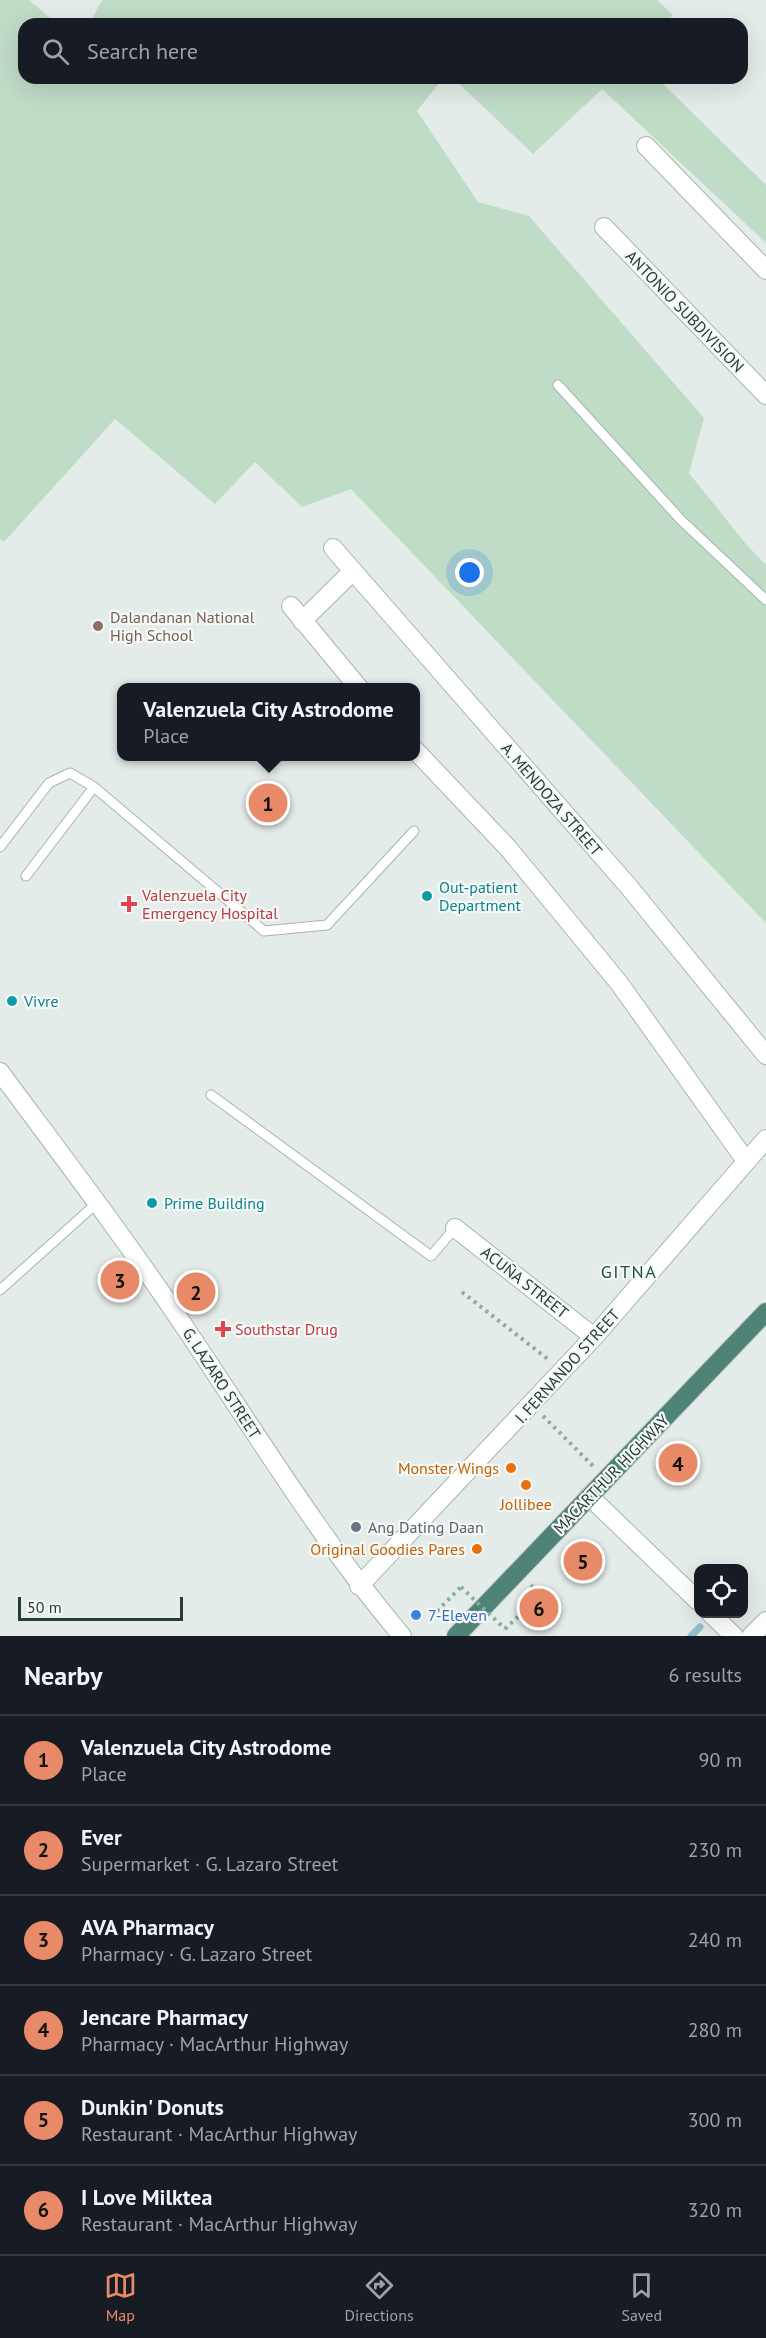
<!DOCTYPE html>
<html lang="en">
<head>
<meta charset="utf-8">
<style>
  body { margin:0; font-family:"PT Sans",sans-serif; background:#20242c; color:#f1f3f6 }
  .controls { position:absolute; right:18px; bottom:18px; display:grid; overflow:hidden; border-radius:12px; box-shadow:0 6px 24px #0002 }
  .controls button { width:54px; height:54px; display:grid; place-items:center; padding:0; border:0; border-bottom:2px solid #363941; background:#171b24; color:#f1f3f6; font:30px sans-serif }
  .scale { position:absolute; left:18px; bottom:15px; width:165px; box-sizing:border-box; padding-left:6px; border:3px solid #253d37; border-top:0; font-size:16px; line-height:21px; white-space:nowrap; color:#253d37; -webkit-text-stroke:4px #f4f9f7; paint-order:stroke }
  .you { position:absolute; left:470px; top:573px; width:21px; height:21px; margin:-15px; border:4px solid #fff; border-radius:50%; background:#1a73e8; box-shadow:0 0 0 9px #1a73e833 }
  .badge { display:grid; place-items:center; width:39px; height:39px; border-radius:50%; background:#e88a67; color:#111; font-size:20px; font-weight:700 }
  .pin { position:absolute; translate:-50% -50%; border:3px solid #fff; box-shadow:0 2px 6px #0006 }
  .popup { position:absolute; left:117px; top:683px; width:303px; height:78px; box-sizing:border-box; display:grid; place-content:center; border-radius:12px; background:#171b24; filter:drop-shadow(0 2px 4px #0005); font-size:20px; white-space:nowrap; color:#9ea1a6 }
  .popup b { font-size:22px; color:#f1f3f6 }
  .popup::after { content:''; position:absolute; left:50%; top:100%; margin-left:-12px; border:12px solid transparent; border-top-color:#171b24 }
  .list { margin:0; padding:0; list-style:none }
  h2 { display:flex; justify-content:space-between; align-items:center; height:78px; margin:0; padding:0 24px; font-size:26px }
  h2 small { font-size:20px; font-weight:400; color:#9ea1a6 }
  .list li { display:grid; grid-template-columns:39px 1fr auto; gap:18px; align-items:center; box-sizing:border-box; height:90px; padding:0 24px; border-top:2px solid #363941 }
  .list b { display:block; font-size:22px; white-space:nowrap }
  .list p { margin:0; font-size:20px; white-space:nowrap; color:#9ea1a6 }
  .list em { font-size:20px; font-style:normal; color:#9ea1a6 }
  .icon { flex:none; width:33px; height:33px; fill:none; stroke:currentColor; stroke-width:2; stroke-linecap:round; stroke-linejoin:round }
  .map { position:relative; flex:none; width:766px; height:1636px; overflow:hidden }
  .search { position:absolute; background:#171b24; box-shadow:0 6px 24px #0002; left:18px; right:18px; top:18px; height:66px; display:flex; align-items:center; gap:15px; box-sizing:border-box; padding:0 21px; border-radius:18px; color:#9ea1a6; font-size:22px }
  .sheet { height:618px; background:#171b24 }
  nav { display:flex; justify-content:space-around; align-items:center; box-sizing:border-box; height:84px; border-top:2px solid #363941; background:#171b24; font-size:16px; color:#9ea1a6 }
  nav a { display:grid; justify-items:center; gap:3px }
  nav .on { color:#e88a67 }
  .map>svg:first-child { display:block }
  .green { fill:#bfdcc7 }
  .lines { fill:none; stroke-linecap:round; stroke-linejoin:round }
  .stream { stroke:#90c2cd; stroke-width:7 }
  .service-casing { stroke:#a7b4b0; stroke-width:11 }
  .minor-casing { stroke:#a7b4b0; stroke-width:20 }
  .tertiary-casing { stroke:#a7b4b0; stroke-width:20 }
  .secondary-casing { stroke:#a3b7b1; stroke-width:20 }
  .trunk-casing { stroke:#c2c9c7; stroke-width:20 }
  .path { stroke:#87aea2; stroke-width:4; stroke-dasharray:3 4.5; stroke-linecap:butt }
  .service { stroke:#fff; stroke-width:9 }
  .minor { stroke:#fff; stroke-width:18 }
  .tertiary { stroke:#fff; stroke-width:18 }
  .secondary { stroke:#fff; stroke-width:18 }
  .trunk { stroke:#508378; stroke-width:18 }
  .path-bridge { stroke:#87aea2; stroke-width:4; stroke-dasharray:3 4.5; stroke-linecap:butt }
  .education-dot { fill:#8d6e63; stroke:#f4f9f7; stroke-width:2 }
  .culture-dot { fill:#0f9aa8; stroke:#f4f9f7; stroke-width:2 }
  .health-dot { fill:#e0444e; stroke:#f4f9f7; stroke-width:2 }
  .food-dot { fill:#e8710a; stroke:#f4f9f7; stroke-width:2 }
  .worship-dot { fill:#6b7280; stroke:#f4f9f7; stroke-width:2 }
  .shop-dot { fill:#3f7fe0; stroke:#f4f9f7; stroke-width:2 }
  .labels { text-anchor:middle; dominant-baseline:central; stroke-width:4.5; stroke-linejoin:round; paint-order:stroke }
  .street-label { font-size:16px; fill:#253d37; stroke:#f4f9f7 }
  .education-label { font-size:16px; fill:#785e54; stroke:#f4f9f7; text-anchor:start }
  .culture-label { font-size:16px; fill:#0d838f; stroke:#f4f9f7; text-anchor:start }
  .health-label { font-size:16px; fill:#be3a42; stroke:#f4f9f7; text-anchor:start }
  .food-label { font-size:16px; fill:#c56008; stroke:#f4f9f7; text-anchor:end }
  .worship-label { font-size:16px; fill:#5b616d; stroke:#f4f9f7; text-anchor:start }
  .shop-label { font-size:16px; fill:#366cbe; stroke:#f4f9f7; text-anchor:start }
  .neighbourhood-label { font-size:18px; letter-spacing:1.5px; fill:#224e44; stroke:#f4f9f7 }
</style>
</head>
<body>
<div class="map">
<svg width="766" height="1636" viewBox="0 0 766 1636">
  <rect width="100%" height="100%" fill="#e4ece9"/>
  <path class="green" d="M 0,0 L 29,0 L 57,24 L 24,24 L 24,78 L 443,78 L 417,111 L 478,202 L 529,216 L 704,418 L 689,473 L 746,544 L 766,565 L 766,923 L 351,489 L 302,507 L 255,462 L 215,504 L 115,419 L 4,542 L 0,539 Z
    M 102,0 L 657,0 L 673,15 L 665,24 L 87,24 L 90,23 Z
    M 453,78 L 657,78 L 766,185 L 766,243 L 602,89 L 533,154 Z"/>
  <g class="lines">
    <path class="stream" d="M 691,1636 L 700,1627"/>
    <g class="service-casing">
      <path id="service" d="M 558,385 L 681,520 L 766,600
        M 0,847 L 49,783 L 70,773 L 94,787 L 264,931 L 327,925 L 414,831
        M 26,876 L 94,787
        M 211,1095 L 431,1256 L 455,1228
        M 0,1290 L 97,1203"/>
    </g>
    <g class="minor-casing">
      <path id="minor" d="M 646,146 L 766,270
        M 604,227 L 766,395
        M 333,548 L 629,887 L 766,1055
        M 291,606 L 359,688
        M 302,621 L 352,572
        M 415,750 L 508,848 L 619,983 L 746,1161
        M 455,1228 L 594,1337
        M 359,1586 L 594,1337 L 766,1139
        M 751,1636 L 766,1621"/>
    </g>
    <g class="tertiary-casing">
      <path id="tertiary" d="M 0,1072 C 63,1157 127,1241 186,1329 C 256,1433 321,1540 402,1636"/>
    </g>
    <g class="secondary-casing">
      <path id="secondary" d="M 589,1496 L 698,1601
        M 711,1614 L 734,1636"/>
    </g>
    <g class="trunk-casing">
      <path id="trunk" d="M 456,1636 L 766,1312"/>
    </g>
    <path class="path" d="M 462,1292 L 549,1360
      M 543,1416 L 593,1466
      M 437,1611 L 461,1587
      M 505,1629 L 540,1596 L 531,1585"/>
    <use href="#service" class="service"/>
    <use href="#minor" class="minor"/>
    <use href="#tertiary" class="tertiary"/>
    <use href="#secondary" class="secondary"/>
    <use href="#trunk" class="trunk"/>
    <path class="path-bridge" d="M 461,1587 L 505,1629"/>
  </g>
  <circle class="education-dot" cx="98" cy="626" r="6"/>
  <g class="culture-dot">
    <circle cx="427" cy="896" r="6"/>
    <circle cx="12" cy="1001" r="6"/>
    <circle cx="152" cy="1203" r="6"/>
  </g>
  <g class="health-dot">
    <path d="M126 895h6v6h6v6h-6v6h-6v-6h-6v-6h6z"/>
    <path d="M220 1320h6v6h6v6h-6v6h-6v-6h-6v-6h6z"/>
  </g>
  <g class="food-dot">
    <circle cx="511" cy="1468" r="6"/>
    <circle cx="526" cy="1485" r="6"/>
    <circle cx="477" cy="1549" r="6"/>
  </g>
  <circle class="worship-dot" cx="356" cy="1527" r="6"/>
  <circle class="shop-dot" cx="416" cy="1615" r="6"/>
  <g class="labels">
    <g class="street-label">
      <text transform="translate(685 311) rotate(46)">ANTONIO SUBDIVISION</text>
      <text transform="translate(552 799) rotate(49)">A. MENDOZA STREET</text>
      <text transform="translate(525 1282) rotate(38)">ACUÑA STREET</text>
      <text transform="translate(567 1366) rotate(-48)">I. FERNANDO STREET</text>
      <text transform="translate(222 1383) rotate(57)">G. LAZARO STREET</text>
      <text transform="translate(611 1474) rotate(-46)">MACARTHUR HIGHWAY</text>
    </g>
    <g class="education-label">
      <text x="110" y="617">Dalandanan National<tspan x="110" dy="18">High School</tspan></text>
    </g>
    <g class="culture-label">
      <text x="439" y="887">Out-patient<tspan x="439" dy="18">Department</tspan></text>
      <text x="24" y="1001">Vivre</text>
      <text x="164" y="1203">Prime Building</text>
    </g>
    <g class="health-label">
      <text x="142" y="895">Valenzuela City<tspan x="142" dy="18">Emergency Hospital</tspan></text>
      <text x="235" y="1329">Southstar Drug</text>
    </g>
    <g class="food-label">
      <text x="499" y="1468">Monster Wings</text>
      <text x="526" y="1504" text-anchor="middle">Jollibee</text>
      <text x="465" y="1549">Original Goodies Pares</text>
    </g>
    <g class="worship-label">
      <text x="368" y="1527">Ang Dating Daan</text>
    </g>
    <g class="shop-label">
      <text x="428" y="1615">7-Eleven</text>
    </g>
    <g class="neighbourhood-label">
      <text x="629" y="1271">GITNA</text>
    </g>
  </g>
</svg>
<div class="controls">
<button><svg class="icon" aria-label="locate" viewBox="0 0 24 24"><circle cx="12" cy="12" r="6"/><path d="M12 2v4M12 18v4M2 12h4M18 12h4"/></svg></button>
</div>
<div class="scale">50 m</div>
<div class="you"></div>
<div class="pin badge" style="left:268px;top:803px">1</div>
<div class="popup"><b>Valenzuela City Astrodome</b>Place</div>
<div class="pin badge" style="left:196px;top:1292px">2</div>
<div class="pin badge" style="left:120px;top:1280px">3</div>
<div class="pin badge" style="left:678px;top:1463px">4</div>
<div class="pin badge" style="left:583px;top:1561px">5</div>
<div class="pin badge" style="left:539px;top:1608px">6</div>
<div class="search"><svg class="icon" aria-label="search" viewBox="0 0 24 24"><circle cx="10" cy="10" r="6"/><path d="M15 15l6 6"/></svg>Search here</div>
</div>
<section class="sheet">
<h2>Nearby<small>6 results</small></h2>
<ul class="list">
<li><span class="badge">1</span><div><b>Valenzuela City Astrodome</b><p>Place</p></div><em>90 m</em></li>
<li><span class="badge">2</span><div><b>Ever</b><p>Supermarket · G. Lazaro Street</p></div><em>230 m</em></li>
<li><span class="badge">3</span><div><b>AVA Pharmacy</b><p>Pharmacy · G. Lazaro Street</p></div><em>240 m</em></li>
<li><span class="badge">4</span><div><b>Jencare Pharmacy</b><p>Pharmacy · MacArthur Highway</p></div><em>280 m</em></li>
<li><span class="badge">5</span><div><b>Dunkin' Donuts</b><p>Restaurant · MacArthur Highway</p></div><em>300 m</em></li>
<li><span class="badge">6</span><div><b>I Love Milktea</b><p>Restaurant · MacArthur Highway</p></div><em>320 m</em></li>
</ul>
</section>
<nav>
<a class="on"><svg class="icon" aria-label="map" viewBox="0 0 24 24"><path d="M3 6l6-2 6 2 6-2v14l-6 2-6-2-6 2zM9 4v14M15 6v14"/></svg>Map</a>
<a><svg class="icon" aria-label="directions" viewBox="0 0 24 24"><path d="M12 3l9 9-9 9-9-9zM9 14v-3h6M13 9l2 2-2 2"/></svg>Directions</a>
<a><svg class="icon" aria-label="saved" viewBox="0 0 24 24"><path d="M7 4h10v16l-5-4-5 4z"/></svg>Saved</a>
</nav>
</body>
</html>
